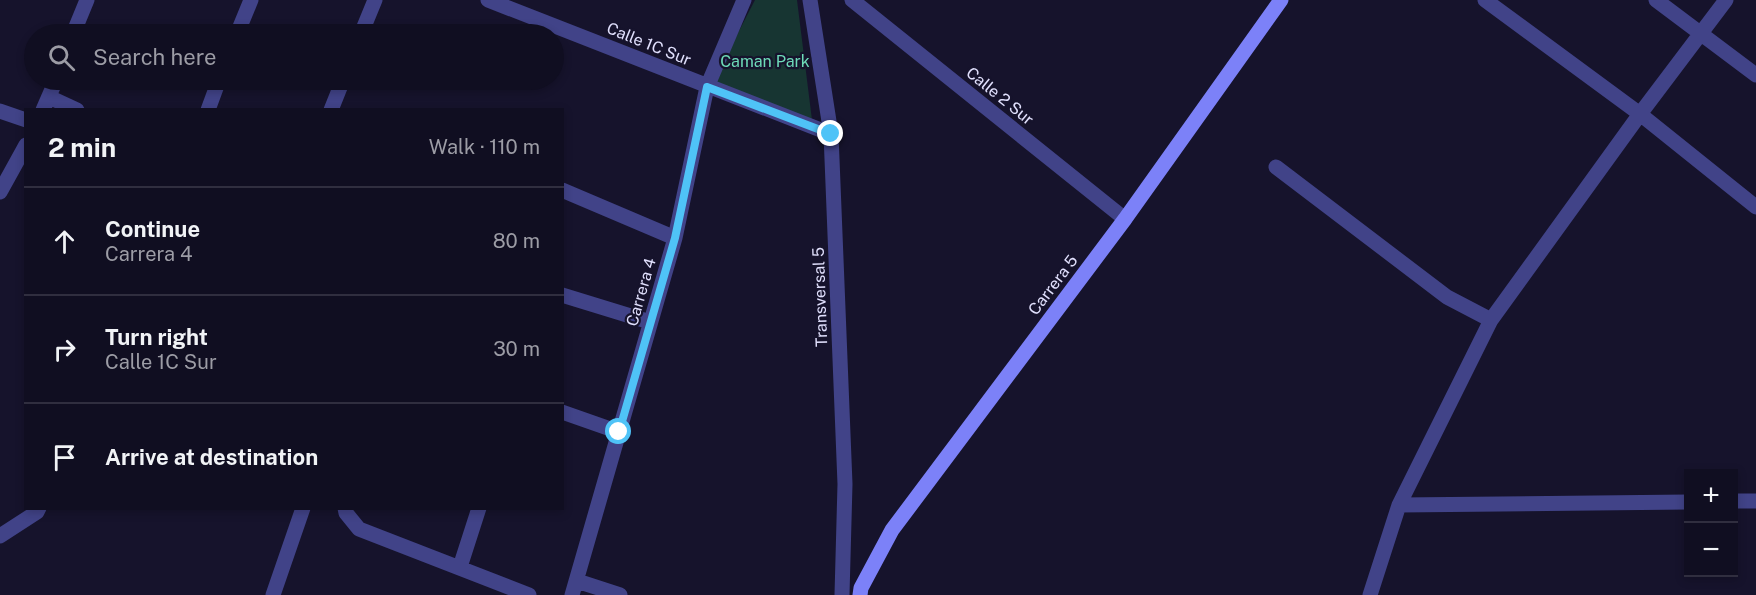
<!DOCTYPE html>
<html lang="en">
<head>
<meta charset="utf-8">
<style>
  body { margin:0; font-family:"Public Sans",sans-serif; background:#1e1c2e; color:#f1f3f6 }
  .controls { position:absolute; right:18px; bottom:18px; display:grid; overflow:hidden; border-radius:0px; box-shadow:0 3px 9px #0003 }
  .controls button { width:54px; height:54px; display:grid; place-items:center; padding:0; border:0; border-bottom:2px solid #302e3f; background:#100e21; color:#f1f3f6; font:30px sans-serif }
  .stop { position:absolute; width:18px; height:18px; margin:-14px; border:4px solid #4fc3f7; border-radius:50%; background:#fff }
  .stop.end { background:#4fc3f7; border-color:#fff; box-shadow:0 2px 6px #0008 }
  .list { margin:0; padding:0; list-style:none }
  h2 { display:flex; justify-content:space-between; align-items:center; height:78px; margin:0; padding:0 24px; font-size:26px }
  h2 small { font-size:20px; font-weight:400; color:#9c9ca5 }
  .list li { display:grid; grid-template-columns:39px 1fr auto; gap:18px; align-items:center; box-sizing:border-box; height:108px; padding:0 24px; border-top:2px solid #302e3f }
  .list b { display:block; font-size:22px; white-space:nowrap }
  .list p { margin:0; font-size:20px; white-space:nowrap; color:#9c9ca5 }
  .list em { font-size:20px; font-style:normal; color:#9c9ca5 }
  .icon { flex:none; width:33px; height:33px; fill:none; stroke:currentColor; stroke-width:2; stroke-linecap:round; stroke-linejoin:round }
  .map { position:relative; flex:none; width:1756px; height:595px; overflow:hidden }
  .search { position:absolute; background:#100e21; box-shadow:0 3px 9px #0003; left:24px; top:24px; width:540px; height:66px; display:flex; align-items:center; gap:15px; box-sizing:border-box; padding:0 21px; border-radius:33px; color:#9c9ca5; font-size:22px }
  .panel { position:absolute; background:#100e21; box-shadow:0 3px 9px #0003; left:24px; top:108px; width:540px; height:402px; border-radius:0px }
  .map>svg:first-child { display:block }
  .green { fill:#173532 }
  .lines { fill:none; stroke-linecap:round; stroke-linejoin:round }
  .lane { stroke:#414388; stroke-width:15 }
  .street { stroke:#414388; stroke-width:15 }
  .secondary { stroke:#7c81f8; stroke-width:15 }
  .route { stroke:#4fc3f7; stroke-width:8 }
  .labels { text-anchor:middle; dominant-baseline:central; stroke-width:4.5; stroke-linejoin:round; paint-order:stroke }
  .street-label { font-size:16px; fill:#e1e0fd; stroke:#16132c }
  .park-label { font-size:16px; fill:#6edbb9; stroke:#16132c }
</style>
</head>
<body>
<div class="map">
<svg width="1756" height="595" viewBox="0 0 1756 595">
  <rect width="100%" height="100%" fill="#16132c"/>
  <path class="green" d="M 755,0 L 797,0 L 812,120 L 713,81 Z"/>
  <g class="lines">
    <path class="lane" d="M 1485,0 L 1640,114 L 1756,207
      M 1656,0 L 1756,75
      M 1276,167 L 1447,297 L 1491,320
      M 1734,501 L 1756,501
      M 1399,505 L 1688,502
      M 1370,595 L 1399,505 L 1491,320 L 1640,114 L 1726,0"/>
    <path class="street" d="M 488,0 L 831,134
      M 810,0 L 831,134 L 845,484 L 842,595
      M 852,0 L 1125,219
      M 73,34 L 87,0
      M 237,34 L 251,0
      M 361,34 L 375,0
      M 49,97 L 77,110
      M 43,110 L 56,80
      M 208,110 L 219,80
      M 331,110 L 343,80
      M 0,111 L 26,120
      M 562,190 L 675,238
      M 0,192 L 26,145
      M 562,295 L 650,322
      M 562,412 L 619,432
      M 345,508 L 346,513 L 359,529 L 529,595
      M 0,536 L 37,512 L 39,508
      M 460,567 L 479,508
      M 577,581 L 620,595
      M 273,595 L 303,508
      M 572,595 L 675,238 L 707,87 L 744,0"/>
    <path class="secondary" d="M 860,595 L 861,588 L 892,530 L 1125,219 L 1281,0"/>
  </g>
  <g class="lines">
    <path class="route" d="M 619,432 L 675,238 L 707,87 L 831,134"/>
  </g>
  <g class="labels">
    <g class="street-label">
      <text transform="translate(649 44) rotate(22)">Calle 1C Sur</text>
      <text transform="translate(1000 96) rotate(39)">Calle 2 Sur</text>
      <text transform="translate(1053 285) rotate(-53)">Carrera 5</text>
      <text transform="translate(641 292) rotate(-74)">Carrera 4</text>
      <text transform="translate(820 297) rotate(-92)">Transversal 5</text>
    </g>
    <g class="park-label">
      <text x="765" y="61">Caman Park</text>
    </g>
  </g>
</svg>
<div class="controls">
<button>+</button>
<button>−</button>
</div>
<div class="stop" style="left:619px;top:432px"></div>
<div class="stop end" style="left:831px;top:134px"></div>
<div class="search"><svg class="icon" aria-label="search" viewBox="0 0 24 24"><circle cx="10" cy="10" r="6"/><path d="M15 15l6 6"/></svg>Search here</div>
<section class="panel">
<h2>2 min<small>Walk · 110 m</small></h2>
<ul class="list">
<li><svg class="icon" aria-label="ahead" viewBox="0 0 24 24"><path d="M12 20V5M6 11l6-6 6 6"/></svg><div><b>Continue</b><p>Carrera 4</p></div><em>80 m</em></li>
<li><svg class="icon" aria-label="right" viewBox="0 0 24 24"><path d="M7 20v-9h11M14 6l5 5-5 5"/></svg><div><b>Turn right</b><p>Calle 1C Sur</p></div><em>30 m</em></li>
<li><svg class="icon" aria-label="arrive" viewBox="0 0 24 24"><path d="M6 21V4h12l-3 4 3 4H6"/></svg><div><b>Arrive at destination</b></div></li>
</ul>
</section>
</div>
</body>
</html>
